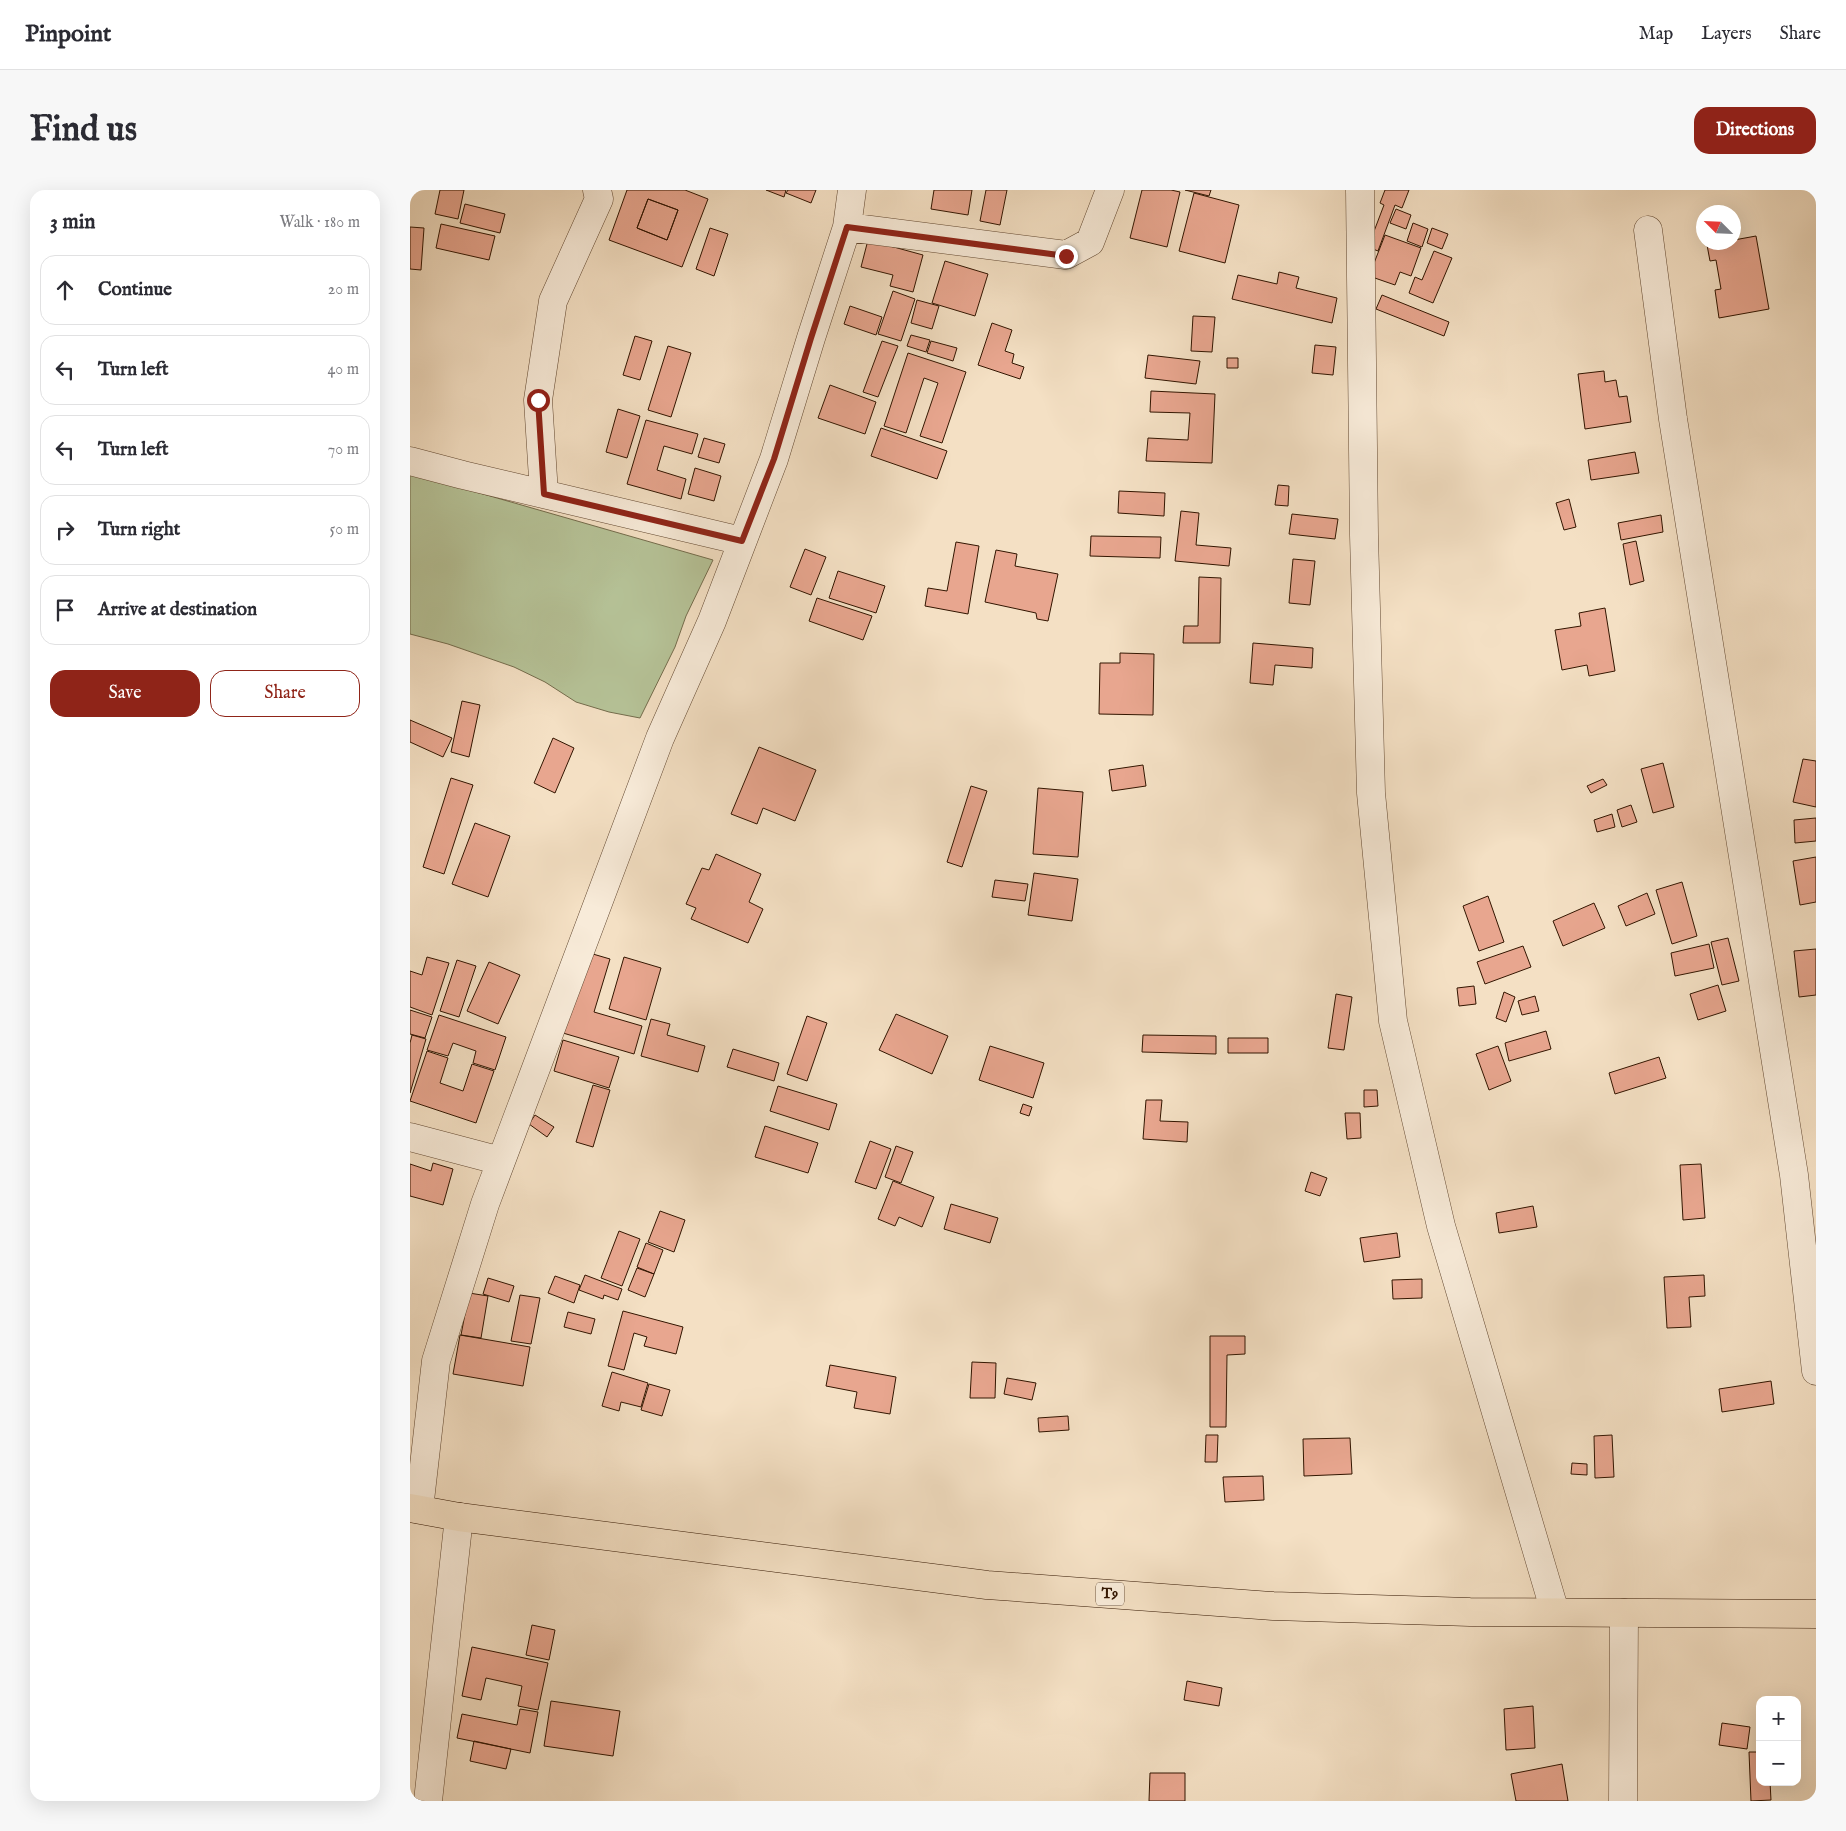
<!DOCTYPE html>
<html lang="en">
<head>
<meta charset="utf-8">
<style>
  body { margin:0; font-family:"IM FELL English",serif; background:#f7f7f7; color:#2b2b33 }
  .controls { position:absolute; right:15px; bottom:15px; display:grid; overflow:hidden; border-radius:10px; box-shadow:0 5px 20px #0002 }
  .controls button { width:45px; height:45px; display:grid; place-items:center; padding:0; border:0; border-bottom:1px solid #e1e1e2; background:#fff; color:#2b2b33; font:25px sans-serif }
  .compass { position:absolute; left:1286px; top:15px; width:45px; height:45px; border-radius:50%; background:#fff; box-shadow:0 5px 20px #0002; rotate:294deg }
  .stop { position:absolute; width:15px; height:15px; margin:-11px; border:4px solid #8f2418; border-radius:50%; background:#fff }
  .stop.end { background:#8f2418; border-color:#fff; box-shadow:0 1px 5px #0008 }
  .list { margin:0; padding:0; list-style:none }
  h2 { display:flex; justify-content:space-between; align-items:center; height:65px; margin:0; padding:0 20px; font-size:21px }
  h2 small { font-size:16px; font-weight:400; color:#7c7c81 }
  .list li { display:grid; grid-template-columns:32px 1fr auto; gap:15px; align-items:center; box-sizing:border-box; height:70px; margin:0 10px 10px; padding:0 10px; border:1px solid #e1e1e2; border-radius:15px }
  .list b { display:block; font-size:19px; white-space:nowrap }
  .list em { font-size:16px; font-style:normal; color:#7c7c81 }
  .actions { display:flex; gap:10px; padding:15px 20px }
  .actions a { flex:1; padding:11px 0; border:1px solid #8f2418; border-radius:15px; text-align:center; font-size:18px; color:#8f2418 }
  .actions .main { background:#8f2418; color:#fff }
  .icon { flex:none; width:28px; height:28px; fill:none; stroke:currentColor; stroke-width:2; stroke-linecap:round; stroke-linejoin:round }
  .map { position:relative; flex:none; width:1406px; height:1611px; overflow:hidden; border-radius:15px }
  header { display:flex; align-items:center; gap:30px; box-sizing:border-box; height:70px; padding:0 25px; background:#fff; border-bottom:1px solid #e1e1e2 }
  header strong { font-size:24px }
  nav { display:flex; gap:28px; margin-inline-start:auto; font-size:18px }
  .intro { display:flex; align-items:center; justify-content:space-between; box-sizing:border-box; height:120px; padding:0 30px }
  h1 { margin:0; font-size:35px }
  .button { padding:12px 22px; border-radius:15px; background:#8f2418; color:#fff; font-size:18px; font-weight:700 }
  main { display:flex; gap:30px; padding:0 30px }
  aside { flex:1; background:#fff; border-radius:15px; box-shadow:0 5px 20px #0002 }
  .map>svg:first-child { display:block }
  .green { fill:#b6c398; stroke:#746c4c }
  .building { fill:#e8a68f; stroke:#321500; fill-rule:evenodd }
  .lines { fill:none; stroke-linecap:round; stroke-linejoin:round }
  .street-casing { stroke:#624831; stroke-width:29 }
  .highway-casing { stroke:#321500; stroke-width:29 }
  .street { stroke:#f8ebd9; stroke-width:28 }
  .highway { stroke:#f4e0c4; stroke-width:28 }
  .route { stroke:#8f2418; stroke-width:6 }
  .labels { text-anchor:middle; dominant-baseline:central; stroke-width:5; stroke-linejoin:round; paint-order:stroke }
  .shield { fill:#f8ebd9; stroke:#6d5541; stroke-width:1 }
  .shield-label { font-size:14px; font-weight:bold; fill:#321500 }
</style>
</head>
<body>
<header>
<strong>Pinpoint</strong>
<nav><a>Map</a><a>Layers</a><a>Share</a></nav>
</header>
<div class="intro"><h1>Find us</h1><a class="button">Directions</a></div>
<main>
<aside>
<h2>3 min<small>Walk · 180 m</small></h2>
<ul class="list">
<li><svg class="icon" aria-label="ahead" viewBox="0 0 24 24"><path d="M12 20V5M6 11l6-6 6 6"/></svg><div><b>Continue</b></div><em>20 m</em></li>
<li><svg class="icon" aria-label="left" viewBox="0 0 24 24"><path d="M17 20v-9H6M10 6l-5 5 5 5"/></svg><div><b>Turn left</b></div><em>40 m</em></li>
<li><svg class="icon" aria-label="left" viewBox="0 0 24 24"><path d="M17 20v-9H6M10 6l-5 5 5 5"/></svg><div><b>Turn left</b></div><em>70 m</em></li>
<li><svg class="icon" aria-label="right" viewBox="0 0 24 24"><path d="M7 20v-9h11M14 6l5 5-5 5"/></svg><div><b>Turn right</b></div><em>50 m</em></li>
<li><svg class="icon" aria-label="arrive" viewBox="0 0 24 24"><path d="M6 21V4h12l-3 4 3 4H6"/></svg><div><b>Arrive at destination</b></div></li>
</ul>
<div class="actions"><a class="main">Save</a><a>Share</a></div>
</aside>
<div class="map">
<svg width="1406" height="1611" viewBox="0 0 1406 1611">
  <rect width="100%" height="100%" fill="#f4e0c4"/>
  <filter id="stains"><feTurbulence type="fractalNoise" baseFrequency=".004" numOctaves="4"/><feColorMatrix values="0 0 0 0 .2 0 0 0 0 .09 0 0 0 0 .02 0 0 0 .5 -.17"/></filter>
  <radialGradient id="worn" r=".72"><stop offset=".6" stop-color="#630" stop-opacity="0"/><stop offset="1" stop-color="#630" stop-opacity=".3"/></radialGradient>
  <path class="green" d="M 0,283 L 303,370 L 276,426 L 265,457 L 230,528 L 199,522 L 166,512 L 135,492 L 104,477 L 38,454 L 0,444 Z"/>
  <path class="building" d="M 30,0 L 54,0 L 48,29 L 25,24 Z
    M 217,0 L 275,0 L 298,9 L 272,77 L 199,50 ZM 238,9 L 268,20 L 257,50 L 227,38 Z
    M 356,0 L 376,0 L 374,7 Z
    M 378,0 L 406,0 L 401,13 L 376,3 Z
    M 524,0 L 562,0 L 558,25 L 521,19 Z
    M 576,0 L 597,0 L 590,35 L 570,31 Z
    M 732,0 L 761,0 L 770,2 L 757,57 L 720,48 Z
    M 775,0 L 801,0 L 799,6 Z
    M 975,0 L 999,0 L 992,18 L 985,15 L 968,61 L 958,57 L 974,15 L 970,13 Z
    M 784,3 L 829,15 L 815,73 L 769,61 Z
    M 238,9 L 268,20 L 257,50 L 227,38 Z
    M 55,14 L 95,24 L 90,43 L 50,33 Z
    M 986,19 L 1001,25 L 996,39 L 980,33 Z
    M 1003,33 L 1018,39 L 1012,57 L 997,51 Z
    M 31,34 L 85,46 L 79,70 L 26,58 Z
    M 0,37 L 14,38 L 11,80 L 0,79 Z
    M 300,38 L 318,44 L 304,86 L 286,79 Z
    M 1022,38 L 1038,44 L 1032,59 L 1017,53 Z
    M 975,45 L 1011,58 L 1001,86 L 990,82 L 985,95 L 959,86 Z
    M 1346,46 L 1359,119 L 1309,128 L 1305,100 L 1311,99 L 1306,70 L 1300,71 L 1297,55 L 1324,52 L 1324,50 Z
    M 458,50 L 513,65 L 503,102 L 480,96 L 483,85 L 451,77 Z
    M 1024,61 L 1042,68 L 1023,113 L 999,103 L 1005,87 L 1012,90 Z
    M 535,71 L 578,84 L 565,126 L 522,113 Z
    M 869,82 L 889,87 L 886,98 L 927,108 L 922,133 L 822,109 L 828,85 L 867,94 Z
    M 483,101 L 505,109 L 491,151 L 468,144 Z
    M 972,105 L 1039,132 L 1034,146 L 966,119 Z
    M 507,110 L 529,116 L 522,139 L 501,133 Z
    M 440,116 L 472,127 L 466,145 L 434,134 Z
    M 783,126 L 805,127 L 802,162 L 781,161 Z
    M 582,133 L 602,140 L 595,161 L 604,164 L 602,173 L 614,177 L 610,189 L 568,175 Z
    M 501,145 L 520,150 L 516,162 L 497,156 Z
    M 225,146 L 242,151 L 230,190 L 213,185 Z
    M 472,151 L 488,156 L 468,207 L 453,202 Z
    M 521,151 L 547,158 L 543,171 L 517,163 Z
    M 905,155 L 926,157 L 923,185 L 902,183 Z
    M 258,156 L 281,163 L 261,227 L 238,220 Z
    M 498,163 L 556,182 L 532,253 L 510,246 L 528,193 L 514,188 L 496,243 L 474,236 Z
    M 738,165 L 790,171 L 786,194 L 735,188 Z
    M 817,168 L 828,168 L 828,178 L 817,178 Z
    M 1194,181 L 1195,192 L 1206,190 L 1209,207 L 1217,206 L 1221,232 L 1175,239 L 1168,184 Z
    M 420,195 L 466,212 L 455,244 L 408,228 Z
    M 741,201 L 805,204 L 802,273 L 736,271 L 738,248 L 778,250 L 780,223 L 740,222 Z
    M 208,219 L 230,226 L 217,268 L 196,262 Z
    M 236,230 L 288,244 L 282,264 L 254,256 L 247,280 L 276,289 L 271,309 L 217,294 Z
    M 471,238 L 537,261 L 527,289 L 461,266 Z
    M 294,248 L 315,254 L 309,273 L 288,267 Z
    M 1225,262 L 1229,283 L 1181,290 L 1178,270 Z
    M 285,278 L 311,286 L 304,311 L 278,304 Z
    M 868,295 L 879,296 L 878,316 L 865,315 Z
    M 709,301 L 755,303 L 754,326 L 708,323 Z
    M 1159,309 L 1166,337 L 1154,340 L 1146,313 Z
    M 771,321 L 789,323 L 786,355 L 821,358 L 819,376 L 765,371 Z
    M 882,324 L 928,329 L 925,349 L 879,344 Z
    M 1251,325 L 1253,342 L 1211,350 L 1208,333 Z
    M 681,346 L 751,347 L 750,368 L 680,366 Z
    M 1226,351 L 1234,391 L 1220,395 L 1213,354 Z
    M 546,352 L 569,356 L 558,424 L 515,416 L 518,398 L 537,401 Z
    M 395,359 L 416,367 L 401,405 L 380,397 Z
    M 586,360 L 607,364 L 605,376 L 648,384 L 638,431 L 627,429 L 626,423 L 575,412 Z
    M 883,369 L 905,371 L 900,415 L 879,413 Z
    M 428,381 L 475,396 L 466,423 L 419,408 Z
    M 789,387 L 811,388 L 810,453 L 773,453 L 774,436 L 788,436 Z
    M 407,408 L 462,426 L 453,450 L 399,431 Z
    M 1195,418 L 1205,481 L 1179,486 L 1177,475 L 1152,480 L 1145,440 L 1171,436 L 1169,423 Z
    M 843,453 L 903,458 L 902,478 L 865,475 L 863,495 L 840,493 Z
    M 710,463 L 744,464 L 743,525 L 689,524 L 690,473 L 710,473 Z
    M 52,511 L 70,515 L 59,567 L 41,562 Z
    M 0,530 L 42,548 L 33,567 L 0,552 Z
    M 143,548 L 164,558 L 145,603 L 124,593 Z
    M 349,557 L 406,580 L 385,631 L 353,618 L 347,634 L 321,624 Z
    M 1393,569 L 1406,571 L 1406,617 L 1383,612 Z
    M 1253,573 L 1264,617 L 1243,623 L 1231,579 Z
    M 733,575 L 736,596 L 702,601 L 699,580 Z
    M 41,588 L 63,595 L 34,684 L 13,677 Z
    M 1193,589 L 1197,595 L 1181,603 L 1177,596 Z
    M 561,596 L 577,601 L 552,677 L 537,672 Z
    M 628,598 L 673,602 L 668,667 L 623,664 Z
    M 1221,615 L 1227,632 L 1212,637 L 1207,620 Z
    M 1202,624 L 1205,637 L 1187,642 L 1184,630 Z
    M 1406,628 L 1406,651 L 1385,653 L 1384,630 Z
    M 65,633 L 100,646 L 78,707 L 42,694 Z
    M 306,664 L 351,684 L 339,712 L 353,719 L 338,753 L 281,729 L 286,718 L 276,714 L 292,678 L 299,680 Z
    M 1406,667 L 1406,712 L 1390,715 L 1383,671 Z
    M 624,683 L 668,689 L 662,731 L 618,725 Z
    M 585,690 L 618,694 L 615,711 L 582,707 Z
    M 1272,692 L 1287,746 L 1262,754 L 1246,700 Z
    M 1237,703 L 1245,724 L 1216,736 L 1208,716 Z
    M 1078,706 L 1094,752 L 1069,761 L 1053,716 Z
    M 1184,713 L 1195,738 L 1153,756 L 1143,731 Z
    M 1318,748 L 1329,791 L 1312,795 L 1301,752 Z
    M 1299,754 L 1304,778 L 1265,786 L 1261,763 Z
    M 1113,756 L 1121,777 L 1075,794 L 1067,772 Z
    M 1406,759 L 1406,805 L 1389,807 L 1384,761 Z
    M 176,762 L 200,769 L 184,822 L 232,836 L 224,864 L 153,843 Z
    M 17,767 L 39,773 L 22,825 L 0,817 L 0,781 L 12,785 Z
    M 214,767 L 251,778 L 236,830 L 199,819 Z
    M 47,770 L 66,776 L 49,827 L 30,821 Z
    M 79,772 L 110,785 L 88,834 L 57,821 Z
    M 1308,795 L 1316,821 L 1288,830 L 1280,804 Z
    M 1064,796 L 1066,814 L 1049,816 L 1047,798 Z
    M 1094,802 L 1105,807 L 1096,832 L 1086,828 Z
    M 926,804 L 942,807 L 934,860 L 918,858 Z
    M 1125,806 L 1129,821 L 1112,825 L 1108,811 Z
    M 0,820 L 22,827 L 15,848 L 0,844 Z
    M 486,824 L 538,846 L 522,884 L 469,860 Z
    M 29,825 L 96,847 L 85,880 L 63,873 L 66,861 L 43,853 L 38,866 L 17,860 Z
    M 397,826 L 417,833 L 397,891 L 377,884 Z
    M 241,829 L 260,834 L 257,845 L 295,856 L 288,882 L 231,866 Z
    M 1136,841 L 1141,859 L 1099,871 L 1095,853 Z
    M 2,845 L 16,849 L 0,903 L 0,853 Z
    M 733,845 L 806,846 L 806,864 L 732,862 Z
    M 818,848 L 858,848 L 858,863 L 818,863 Z
    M 153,850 L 209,867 L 199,898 L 144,881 Z
    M 580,856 L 634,873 L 623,908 L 569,890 Z
    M 1088,856 L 1101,891 L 1079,900 L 1066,864 Z
    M 323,859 L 369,873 L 364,891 L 317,877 Z
    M 17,861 L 38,868 L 30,893 L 53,901 L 62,874 L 84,881 L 66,933 L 0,911 Z
    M 1249,867 L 1256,888 L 1205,904 L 1199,883 Z
    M 183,895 L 200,900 L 183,957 L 166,952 Z
    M 368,896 L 427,914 L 419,940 L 360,921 Z
    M 954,900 L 967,900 L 968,916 L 954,917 Z
    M 736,910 L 752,910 L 750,931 L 778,932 L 777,952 L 733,949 Z
    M 613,914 L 622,917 L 619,926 L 610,923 Z
    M 935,923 L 950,923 L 951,948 L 937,949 Z
    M 125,925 L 144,937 L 137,947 L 119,934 Z
    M 355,936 L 408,953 L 398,983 L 345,967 Z
    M 460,951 L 481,959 L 466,999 L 445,992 Z
    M 486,956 L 503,962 L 491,993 L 475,987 Z
    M 23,973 L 43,979 L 33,1015 L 0,1006 L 0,974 L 21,981 Z
    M 1291,974 L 1295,1028 L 1273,1030 L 1270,975 Z
    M 901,982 L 917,988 L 910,1006 L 895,1001 Z
    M 483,991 L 524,1007 L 512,1037 L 489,1027 L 485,1036 L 468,1029 Z
    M 541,1014 L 588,1028 L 580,1053 L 534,1039 Z
    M 1123,1016 L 1127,1037 L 1089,1043 L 1086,1023 Z
    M 250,1021 L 275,1030 L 264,1062 L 238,1052 Z
    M 209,1041 L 230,1049 L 212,1096 L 191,1088 Z
    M 987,1043 L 990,1067 L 954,1072 L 950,1048 Z
    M 236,1053 L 253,1060 L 244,1084 L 227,1077 Z
    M 227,1078 L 244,1084 L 235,1107 L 218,1100 Z
    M 175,1085 L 212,1099 L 208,1110 L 194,1105 L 193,1109 L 169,1100 Z
    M 1294,1085 L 1295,1106 L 1279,1107 L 1281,1137 L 1257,1138 L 1254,1087 Z
    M 145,1086 L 170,1095 L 164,1113 L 138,1103 Z
    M 78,1088 L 104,1096 L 99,1112 L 73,1104 Z
    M 1012,1089 L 1012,1108 L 983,1109 L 982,1090 Z
    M 59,1103 L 78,1106 L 71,1148 L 51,1145 Z
    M 110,1105 L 130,1108 L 121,1154 L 101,1151 Z
    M 213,1121 L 273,1137 L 266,1164 L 234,1156 L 237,1147 L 224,1143 L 214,1180 L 198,1176 Z
    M 158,1122 L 185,1129 L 181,1144 L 154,1137 Z
    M 50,1145 L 120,1157 L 113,1196 L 43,1184 Z
    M 800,1146 L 835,1146 L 835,1164 L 817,1165 L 816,1237 L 800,1237 Z
    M 562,1172 L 586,1173 L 585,1208 L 560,1208 Z
    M 420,1175 L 486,1187 L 480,1224 L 444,1218 L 447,1202 L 416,1196 Z
    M 202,1182 L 238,1193 L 231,1217 L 211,1212 L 209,1221 L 192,1216 Z
    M 597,1188 L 626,1193 L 622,1210 L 594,1204 Z
    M 1361,1191 L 1364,1214 L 1312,1222 L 1309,1199 Z
    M 239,1194 L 260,1200 L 252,1226 L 231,1220 Z
    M 658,1226 L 659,1240 L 629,1242 L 628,1228 Z
    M 796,1245 L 808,1245 L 807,1272 L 795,1272 Z
    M 1202,1245 L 1204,1287 L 1185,1288 L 1184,1246 Z
    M 940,1248 L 942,1284 L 894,1286 L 893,1249 Z
    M 1162,1273 L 1177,1274 L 1177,1285 L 1161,1284 Z
    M 853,1286 L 854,1310 L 815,1312 L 813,1287 Z
    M 122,1435 L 145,1440 L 139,1470 L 116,1465 Z
    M 62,1457 L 138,1473 L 128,1520 L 108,1516 L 112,1496 L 76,1488 L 71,1510 L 52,1506 Z
    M 777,1491 L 812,1498 L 809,1516 L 774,1510 Z
    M 141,1511 L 210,1521 L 203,1566 L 134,1556 Z
    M 1123,1516 L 1125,1558 L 1096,1560 L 1094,1519 Z
    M 110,1519 L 128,1522 L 120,1563 L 47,1548 L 52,1524 L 107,1535 Z
    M 1312,1533 L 1340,1537 L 1337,1559 L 1309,1555 Z
    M 64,1551 L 101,1559 L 96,1579 L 60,1571 Z
    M 1339,1562 L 1350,1562 L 1350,1592 L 1360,1592 L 1361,1610 L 1341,1611 Z
    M 1152,1574 L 1158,1611 L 1106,1611 L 1101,1584 Z
    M 740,1583 L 775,1583 L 775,1611 L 739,1611 Z"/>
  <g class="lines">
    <g class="street-casing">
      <path id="street" d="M 950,0 L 954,345 L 961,603 L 983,831 L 1031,1036 L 1145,1422
        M 437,37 L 656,65 L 680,52 L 700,0
        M 1238,40 L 1263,229 L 1384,985 L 1406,1181
        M 0,271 L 53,285 L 332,351
        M 134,304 L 128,210 L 143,111 L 189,9 L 187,0
        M 0,947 L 91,971
        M 9,1319 L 26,1171 L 75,1014 L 250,548 L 302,431 L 364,269 L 401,148 L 437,37 L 442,0
        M 18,1611 L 49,1327
        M 1213,1611 L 1214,1423"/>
    </g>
    <g class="highway-casing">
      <path id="highway" d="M 0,1318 L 49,1327 L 577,1395 L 863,1416 L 1060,1422 L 1406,1424"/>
    </g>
    <use href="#street" class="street"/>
    <use href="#highway" class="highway"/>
  </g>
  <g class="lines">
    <path class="route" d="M 128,210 L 134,304 L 332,351 L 364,269 L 401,148 L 437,37 L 656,66"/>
  </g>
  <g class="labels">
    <rect class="shield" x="686" y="1392.5" width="28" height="23" rx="4"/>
    <g class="shield-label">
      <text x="700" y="1404">T9</text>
    </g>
  </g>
  <rect width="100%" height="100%" filter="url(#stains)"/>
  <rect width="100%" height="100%" fill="url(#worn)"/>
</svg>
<div class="controls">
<button>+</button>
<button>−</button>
</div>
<svg class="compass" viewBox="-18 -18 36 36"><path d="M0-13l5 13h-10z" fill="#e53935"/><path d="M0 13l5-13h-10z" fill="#7c7c81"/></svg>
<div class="stop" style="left:128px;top:210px"></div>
<div class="stop end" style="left:656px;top:66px"></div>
</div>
</main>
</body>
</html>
